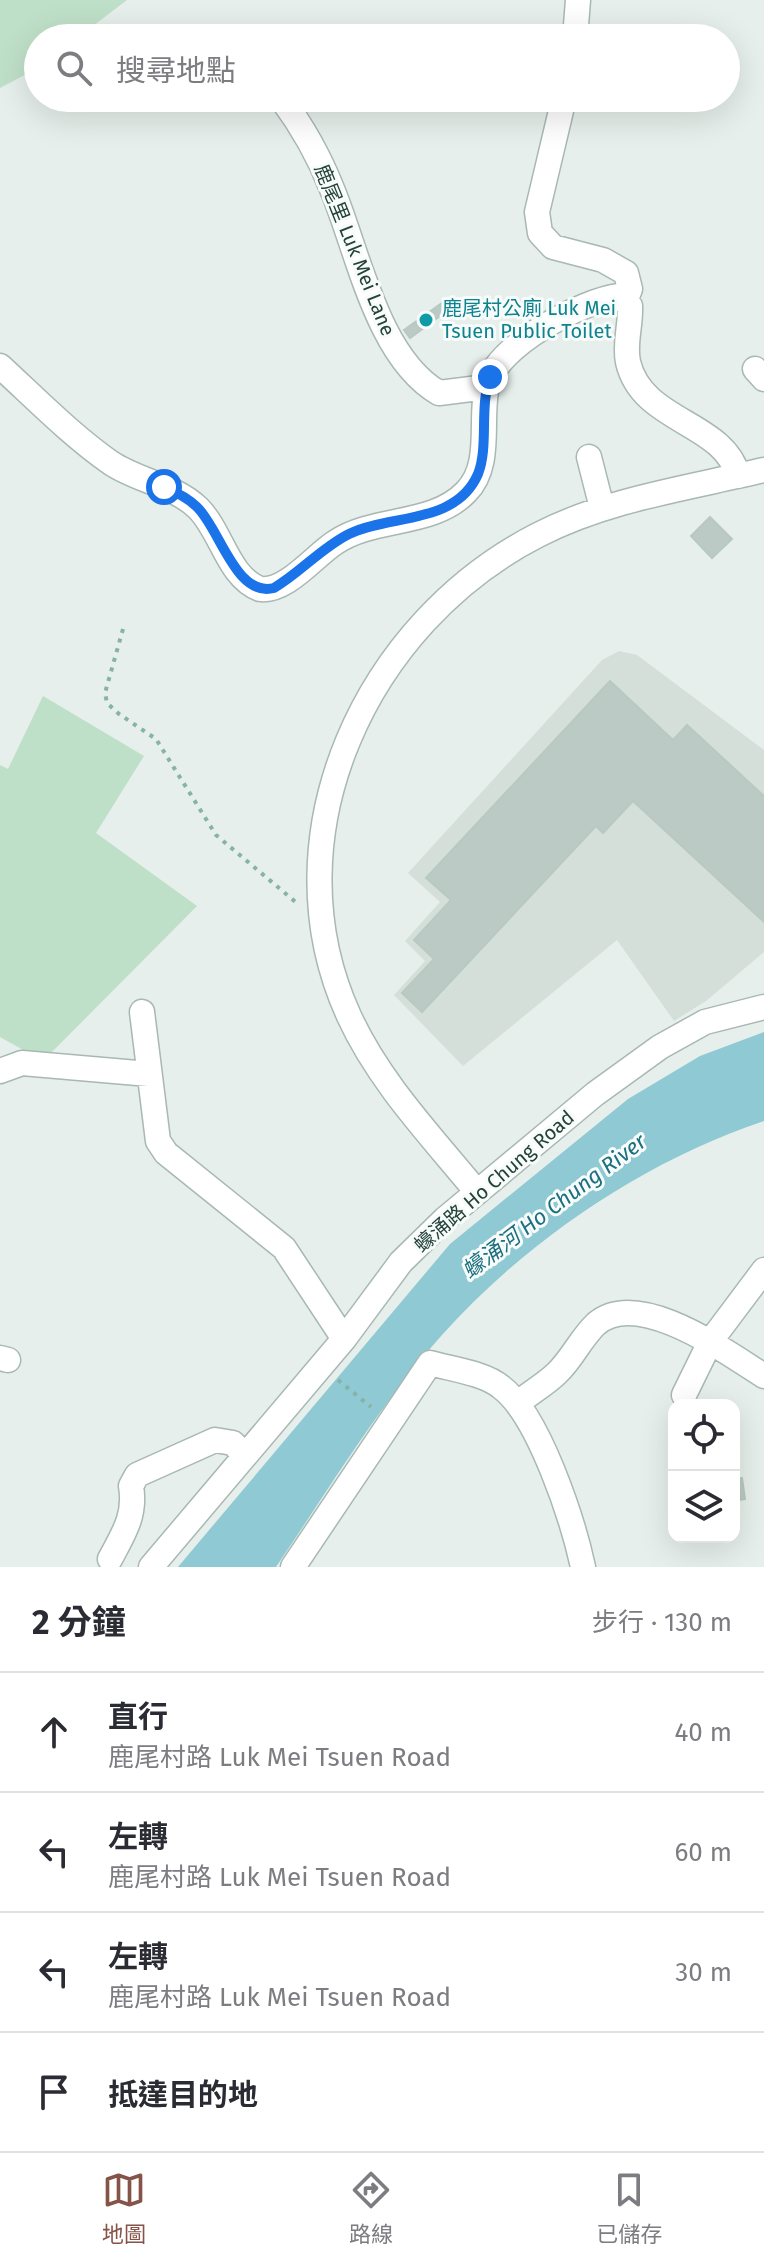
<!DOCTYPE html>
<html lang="zh-TW">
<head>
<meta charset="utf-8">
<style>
  body { margin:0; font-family:"Fira Sans","Noto Sans TC",sans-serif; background:#f2f2f3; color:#2b2b33 }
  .controls { position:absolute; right:24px; bottom:24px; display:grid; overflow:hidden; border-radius:16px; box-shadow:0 8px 32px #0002 }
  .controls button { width:72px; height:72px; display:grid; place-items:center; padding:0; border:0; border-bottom:2px solid #e1e1e2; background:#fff; color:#2b2b33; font:40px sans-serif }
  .stop { position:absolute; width:24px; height:24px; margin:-18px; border:6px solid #1a73e8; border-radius:50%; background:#fff }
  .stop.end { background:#1a73e8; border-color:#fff; box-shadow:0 2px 8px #0008 }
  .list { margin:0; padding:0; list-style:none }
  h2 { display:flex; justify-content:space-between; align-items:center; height:104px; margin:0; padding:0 32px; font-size:34px }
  h2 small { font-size:26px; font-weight:400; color:#7c7c81 }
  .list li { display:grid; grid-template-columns:52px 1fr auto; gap:24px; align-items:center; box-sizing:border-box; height:120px; padding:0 32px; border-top:2px solid #e1e1e2 }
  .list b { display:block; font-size:30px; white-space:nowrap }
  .list p { margin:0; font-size:26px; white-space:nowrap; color:#7c7c81 }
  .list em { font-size:26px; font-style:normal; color:#7c7c81 }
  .icon { flex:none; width:44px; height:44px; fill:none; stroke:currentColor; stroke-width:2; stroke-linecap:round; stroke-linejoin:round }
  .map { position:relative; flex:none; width:764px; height:1567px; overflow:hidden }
  .search { position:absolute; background:#fff; box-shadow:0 8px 32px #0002; left:24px; right:24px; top:24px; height:88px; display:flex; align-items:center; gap:20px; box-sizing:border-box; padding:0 28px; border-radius:44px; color:#7c7c81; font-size:30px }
  .sheet { height:584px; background:#fff }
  nav { display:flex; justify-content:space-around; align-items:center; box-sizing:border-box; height:112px; border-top:2px solid #e1e1e2; background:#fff; font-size:22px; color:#7c7c81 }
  nav a { display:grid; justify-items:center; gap:4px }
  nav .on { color:#855347 }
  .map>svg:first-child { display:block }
  .built { fill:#d4dfda }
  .green { fill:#bfe0c8 }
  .water { fill:#8ec9d4 }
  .building { fill:#bbcac4; stroke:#b8c9c2; stroke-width:2 }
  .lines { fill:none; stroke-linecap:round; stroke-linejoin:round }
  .minor-casing { stroke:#a8b8b2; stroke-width:27 }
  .path { stroke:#86b3a5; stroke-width:4; stroke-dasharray:4 6; stroke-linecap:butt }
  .minor { stroke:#fff; stroke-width:24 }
  .route { stroke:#1a73e8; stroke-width:10 }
  .culture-dot { fill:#0f9aa8; stroke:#f7fbf9; stroke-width:3 }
  .labels { text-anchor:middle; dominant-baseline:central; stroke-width:6; stroke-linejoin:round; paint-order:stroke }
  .street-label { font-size:20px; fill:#24423a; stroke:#f7fbf9 }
  .culture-label { font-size:20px; fill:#0d838f; stroke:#f7fbf9; text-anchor:start }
  .water-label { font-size:22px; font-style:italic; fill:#1c6f80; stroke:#f7fbf9 }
</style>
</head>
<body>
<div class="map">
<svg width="764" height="1567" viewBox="0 0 764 1567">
  <rect width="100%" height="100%" fill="#e6efeb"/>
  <path class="built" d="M 619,651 L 637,655 L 764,750 L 764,952 L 706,1001 L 674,1021 L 617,940 L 463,1066 L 394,995 L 425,961 L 405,941 L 440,902 L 408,873 L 602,660 Z"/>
  <path class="green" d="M 0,0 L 127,0 L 77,38 L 38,38 L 38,68 L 0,88 Z
    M 43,696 L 144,756 L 96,833 L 197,906 L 43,1061 L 0,1037 L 0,765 L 8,769 Z"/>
  <path class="water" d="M 764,1032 L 764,1121 C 644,1161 526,1241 442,1335 C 379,1405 329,1489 276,1567 L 178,1567 L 450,1244 L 628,1099 L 700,1056 Z"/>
  <path class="building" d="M 442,303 L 447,311 L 410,338 L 404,330 Z
    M 710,517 L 732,539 L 712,558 L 691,536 Z
    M 610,681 L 673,740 L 687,725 L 764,796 L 764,922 L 633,801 L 603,833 L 596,826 L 422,1012 L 402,993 L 434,959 L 414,940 L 451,900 L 426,878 Z
    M 742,1478 L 745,1499 L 734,1501 L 734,1479 Z"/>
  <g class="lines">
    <g class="minor-casing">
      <path id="minor" d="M 575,38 L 578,0
        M 281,98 C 302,126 319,156 332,189 C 358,251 377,357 439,393 L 487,387
        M 564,98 L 537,212 L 540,233 L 553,247 L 603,260 L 626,273 L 630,289 L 626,299
        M 0,366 C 36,399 71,435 111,463 C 138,481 174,485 198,508 C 222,532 228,577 260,589 C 286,593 315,555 336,542 C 375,516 432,527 466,492 C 493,465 479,420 487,386 C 496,346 581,301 619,296 L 630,306 C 631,325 624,343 628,362 C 642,423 724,421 738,476
        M 755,369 L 764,379
        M 589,457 L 602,508
        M 142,1012 L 158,1141 L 166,1153 L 284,1248 L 344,1339
        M 0,1071 L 22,1063 L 149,1074
        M 477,1192 C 432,1137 379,1082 349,1016 C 266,835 367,622 538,535 C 608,499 688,488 764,470
        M 0,1358 L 8,1360
        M 684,1395 L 710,1342 L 764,1270
        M 518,1403 C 530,1393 546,1384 557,1373 C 572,1359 581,1338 596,1324 C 638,1287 727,1353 764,1376
        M 110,1559 C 124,1533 136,1515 131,1486 L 137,1475 L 215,1440 L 233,1443 L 244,1455
        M 151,1567 L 344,1339 L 401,1262 L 445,1219 L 595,1094 L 660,1047 L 705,1022 L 764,1007
        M 293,1567 L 430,1363 C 451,1369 484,1373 501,1387 C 539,1415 573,1521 583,1567"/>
    </g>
    <path class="path" d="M 123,629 L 105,693 L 107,703 L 119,714 L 156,739 L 216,835 L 298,904
      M 338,1380 L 371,1407"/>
    <use href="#minor" class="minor"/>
  </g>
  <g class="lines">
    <path class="route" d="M 164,487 C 176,492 188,498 197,507 C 220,529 236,598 274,588 C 301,572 321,548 349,534 C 390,514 456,525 478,474 C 489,446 479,408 490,377"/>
  </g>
  <circle class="culture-dot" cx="426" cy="320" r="8"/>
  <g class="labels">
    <g class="street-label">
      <text transform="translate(355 250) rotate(68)">鹿尾里 Luk Mei Lane</text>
      <text transform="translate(494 1181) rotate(-41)">蠔涌路 Ho Chung Road</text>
    </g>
    <g class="culture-label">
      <text x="442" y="308">鹿尾村公廁 Luk Mei<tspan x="442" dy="23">Tsuen Public Toilet</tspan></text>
    </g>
    <g class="water-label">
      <text transform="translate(554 1206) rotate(-37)">蠔涌河 Ho Chung River</text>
    </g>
  </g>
</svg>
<div class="controls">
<button><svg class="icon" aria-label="locate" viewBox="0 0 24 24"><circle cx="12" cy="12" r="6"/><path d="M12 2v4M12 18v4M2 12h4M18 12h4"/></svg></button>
<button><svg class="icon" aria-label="layers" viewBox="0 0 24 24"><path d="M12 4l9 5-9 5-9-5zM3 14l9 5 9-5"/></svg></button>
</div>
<div class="stop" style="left:164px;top:487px"></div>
<div class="stop end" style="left:490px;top:377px"></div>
<div class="search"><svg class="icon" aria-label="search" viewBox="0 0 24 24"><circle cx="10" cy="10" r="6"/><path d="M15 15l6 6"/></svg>搜尋地點</div>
</div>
<section class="sheet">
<h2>2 分鐘<small>步行 · 130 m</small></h2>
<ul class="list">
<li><svg class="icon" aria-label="ahead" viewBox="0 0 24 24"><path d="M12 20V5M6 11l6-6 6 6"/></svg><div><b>直行</b><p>鹿尾村路 Luk Mei Tsuen Road</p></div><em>40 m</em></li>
<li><svg class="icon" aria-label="left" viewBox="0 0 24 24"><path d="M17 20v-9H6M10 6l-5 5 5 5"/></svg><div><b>左轉</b><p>鹿尾村路 Luk Mei Tsuen Road</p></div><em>60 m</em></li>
<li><svg class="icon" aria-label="left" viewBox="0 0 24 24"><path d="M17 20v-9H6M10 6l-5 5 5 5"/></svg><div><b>左轉</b><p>鹿尾村路 Luk Mei Tsuen Road</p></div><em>30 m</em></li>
<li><svg class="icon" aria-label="arrive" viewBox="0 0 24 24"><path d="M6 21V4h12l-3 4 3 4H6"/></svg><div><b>抵達目的地</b></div></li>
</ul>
</section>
<nav>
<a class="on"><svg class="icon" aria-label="map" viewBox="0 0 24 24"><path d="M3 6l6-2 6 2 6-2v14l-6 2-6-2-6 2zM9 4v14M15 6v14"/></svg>地圖</a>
<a><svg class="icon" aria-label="directions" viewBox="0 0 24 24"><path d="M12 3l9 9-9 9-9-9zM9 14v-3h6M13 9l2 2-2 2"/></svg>路線</a>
<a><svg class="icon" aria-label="saved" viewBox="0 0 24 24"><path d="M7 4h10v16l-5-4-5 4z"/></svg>已儲存</a>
</nav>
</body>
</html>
